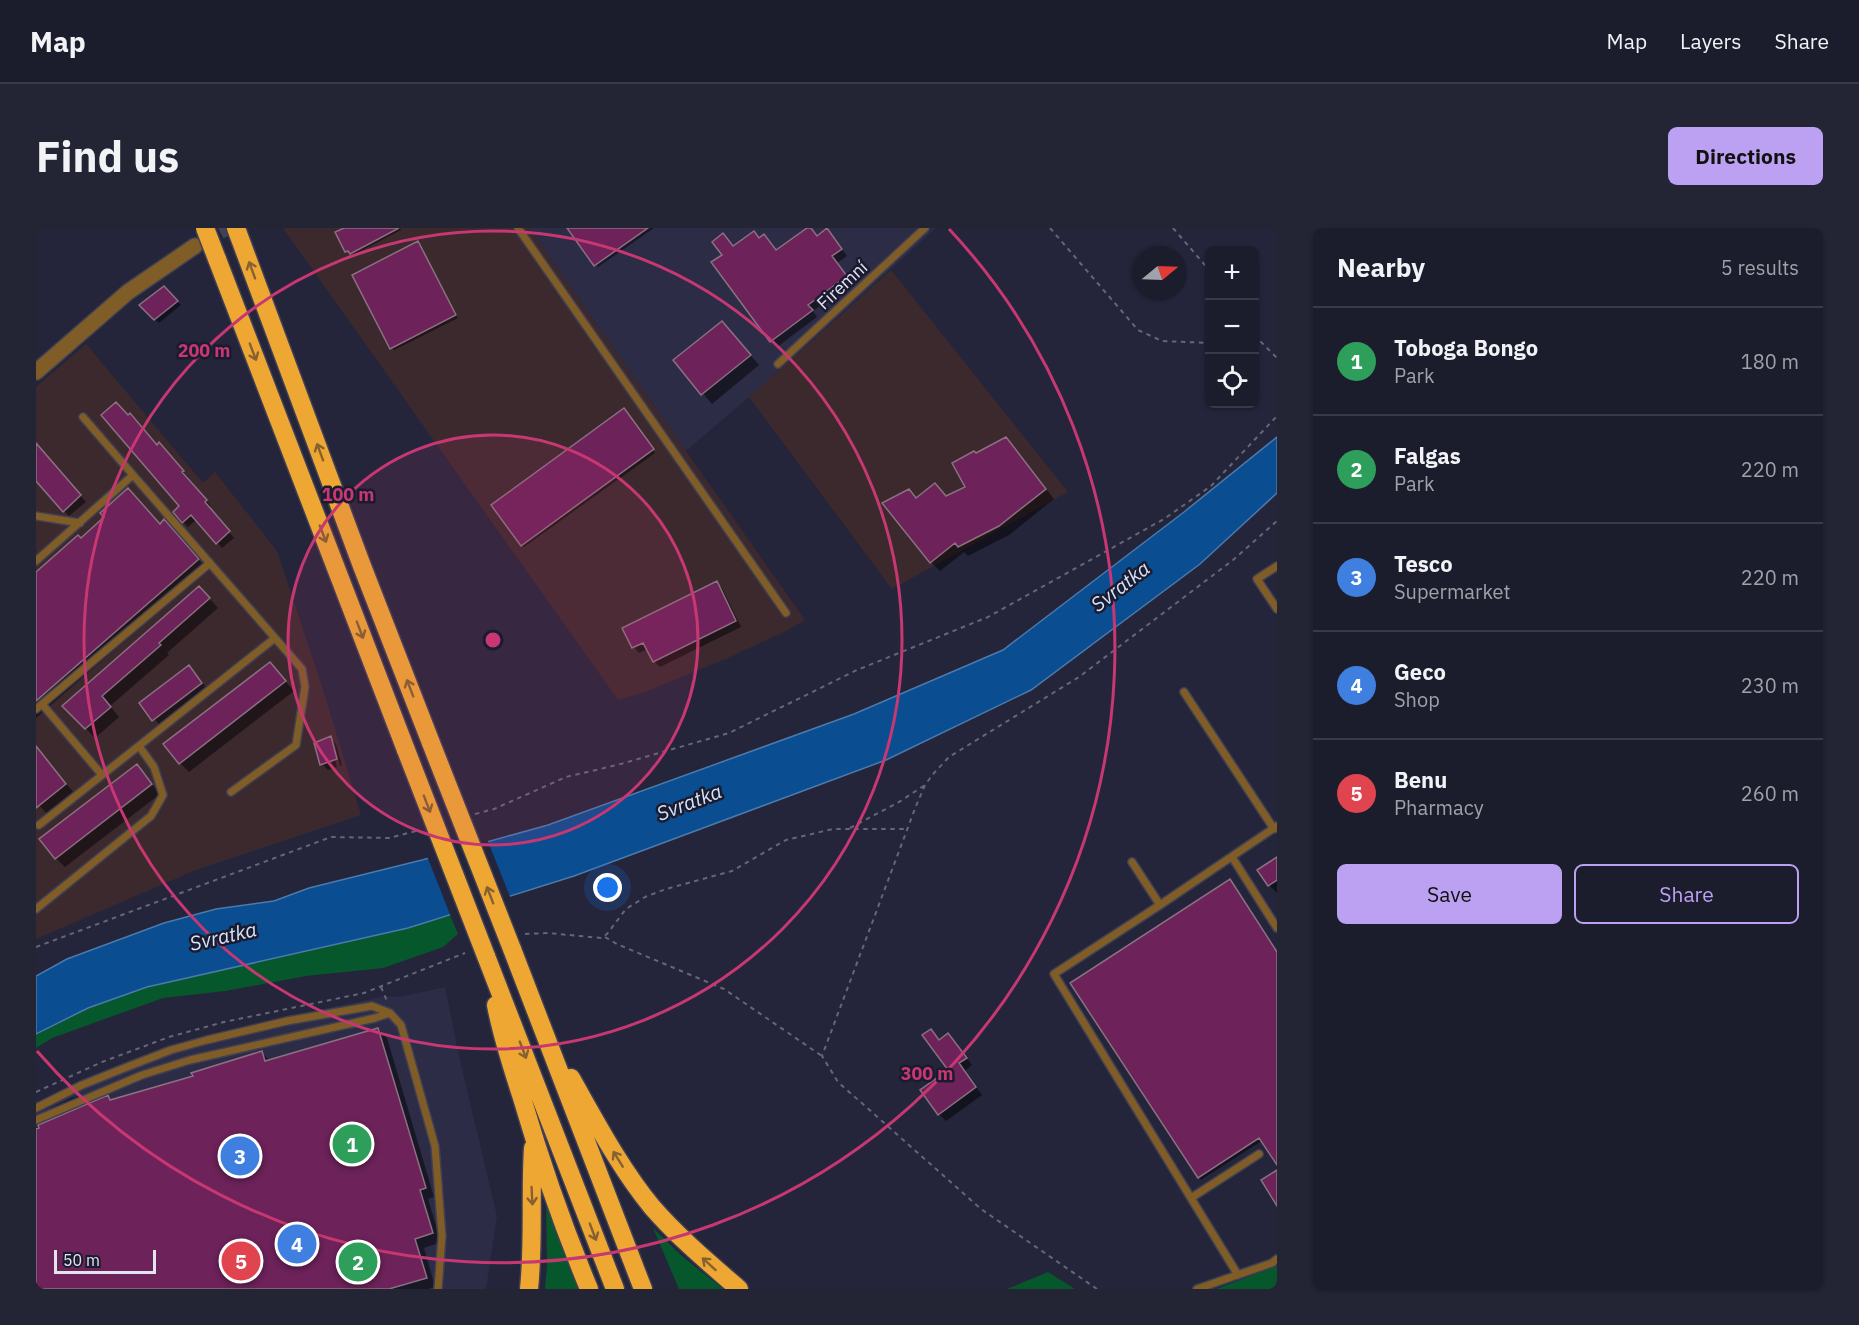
<!DOCTYPE html>
<html lang="en">
<head>
<meta charset="utf-8">
<style>
  body { margin:0; font-family:"IBM Plex Sans",sans-serif; background:#242534; color:#f1f3f6 }
  .controls { position:absolute; right:18px; top:18px; display:grid; overflow:hidden; border-radius:9px; box-shadow:0 2px 4px #0004 }
  .controls button { width:54px; height:54px; display:grid; place-items:center; padding:0; border:0; border-bottom:2px solid #393a48; background:#1b1c2c; color:#f1f3f6; font:30px sans-serif }
  .compass { position:absolute; left:1097px; top:18px; width:54px; height:54px; border-radius:50%; background:#1b1c2c; box-shadow:0 2px 4px #0004; rotate:71deg }
  .scale { position:absolute; left:18px; bottom:15px; width:102px; box-sizing:border-box; padding-left:6px; border:3px solid #e3e4f2; border-top:0; font-size:16px; line-height:21px; white-space:nowrap; color:#e3e4f2; -webkit-text-stroke:4px #1b1b30; paint-order:stroke }
  .you { position:absolute; left:572px; top:660px; width:21px; height:21px; margin:-15px; border:4px solid #fff; border-radius:50%; background:#1a73e8; box-shadow:0 0 0 9px #1a73e833 }
  .badge { display:grid; place-items:center; width:39px; height:39px; border-radius:50%; background:#bca0f2; color:#fff; font-size:20px; font-weight:700 }
  .pin { position:absolute; translate:-50% -50%; border:3px solid #fff; box-shadow:0 2px 6px #0006 }
  .list { margin:0; padding:0; list-style:none }
  h2 { display:flex; justify-content:space-between; align-items:center; height:78px; margin:0; padding:0 24px; font-size:26px }
  h2 small { font-size:20px; font-weight:400; color:#a0a1a9 }
  .list li { display:grid; grid-template-columns:39px 1fr auto; gap:18px; align-items:center; box-sizing:border-box; height:108px; padding:0 24px; border-top:2px solid #393a48 }
  .list b { display:block; font-size:22px; white-space:nowrap }
  .list p { margin:0; font-size:20px; white-space:nowrap; color:#a0a1a9 }
  .list em { font-size:20px; font-style:normal; color:#a0a1a9 }
  .actions { display:flex; gap:12px; padding:18px 24px }
  .actions a { flex:1; padding:14px 0; border:2px solid #bca0f2; border-radius:9px; text-align:center; font-size:21px; color:#bca0f2 }
  .actions .main { background:#bca0f2; color:#111 }
  .icon { flex:none; width:33px; height:33px; fill:none; stroke:currentColor; stroke-width:2; stroke-linecap:round; stroke-linejoin:round }
  .map { position:relative; flex:none; width:1241px; height:1061px; overflow:hidden; border-radius:9px }
  header { display:flex; align-items:center; gap:36px; box-sizing:border-box; height:84px; padding:0 30px; background:#1b1c2c; border-bottom:2px solid #393a48 }
  header strong { font-size:28px }
  nav { display:flex; gap:33px; margin-inline-start:auto; font-size:21px }
  .intro { display:flex; align-items:center; justify-content:space-between; box-sizing:border-box; height:144px; padding:0 36px }
  h1 { margin:0; font-size:42px }
  .button { padding:15px 27px; border-radius:9px; background:#bca0f2; color:#111; font-size:21px; font-weight:700 }
  main { display:flex; gap:36px; padding:0 36px }
  aside { flex:1; background:#1b1c2c; border-radius:9px; box-shadow:0 2px 4px #0004 }
  .map>svg:first-child { display:block }
  .built { fill:#2c2c47 }
  .industrial { fill:#3c292e }
  .green { fill:#07572d }
  .water { fill:#0a4d90; stroke:#4b7aad; stroke-width:1.5 }
  .pier { fill:#24253a }
  .shadow { fill:#0007 }
  .building { fill:#6d225a; stroke:#8a7181; stroke-width:1.5 }
  .lines { fill:none; stroke-linecap:round; stroke-linejoin:round }
  .tertiary-tunnel { stroke:#414256; stroke-width:15; stroke-dasharray:15 8; stroke-linecap:butt }
  .service-casing { stroke:#3f4054; stroke-width:10 }
  .tertiary-casing { stroke:#3f4054; stroke-width:18 }
  .motorway-casing { stroke:#3f4054; stroke-width:21 }
  .path { stroke:#656679; stroke-width:2; stroke-dasharray:4.5 4.5; stroke-linecap:butt }
  .service { stroke:#805c27; stroke-width:7 }
  .tertiary { stroke:#805c27; stroke-width:15 }
  .motorway { stroke:#efa733; stroke-width:18 }
  .motorway-bridge-casing { stroke:#3f4054; stroke-width:21; stroke-linecap:butt }
  .motorway-bridge { stroke:#efa733; stroke-width:18 }
  .oneway { stroke:#856132 }
  .ring { fill:none; stroke:#c73772; stroke-width:3 }
  .labels { text-anchor:middle; dominant-baseline:central; stroke-width:5; stroke-linejoin:round; paint-order:stroke }
  .street-label { font-size:18px; fill:#e3e4f2; stroke:#1b1b30 }
  .water-label { font-size:20px; font-style:italic; fill:#d4e3f7; stroke:#1b1b30 }
  .centre { fill:#c73772; stroke:#1b1b30; stroke-width:3 }
  .ring-label { font-size:18px; text-anchor:middle; font-weight:bold; fill:#c73772; stroke:#1b1b30; stroke-width:5; stroke-linejoin:round; paint-order:stroke }
</style>
</head>
<body>
<header>
<strong>Map</strong>
<nav><a>Map</a><a>Layers</a><a>Share</a></nav>
</header>
<div class="intro"><h1>Find us</h1><a class="button">Directions</a></div>
<main>
<div class="map">
<svg width="1241" height="1061" viewBox="0 0 1241 1061">
  <rect width="100%" height="100%" fill="#24253a"/>
  <path class="built" d="M 493,0 L 900,0 L 713,169 L 650,223 Z
    M 409,759 L 423,828 L 461,988 L 450,1061 L 0,1061 L 0,877 L 78,839 L 143,815 L 179,805 L 233,793 L 350,768 L 363,769 Z"/>
  <path class="industrial" d="M 247,0 L 493,0 L 769,392 L 748,404 L 692,430 L 609,464 L 582,472 Z
    M 855,42 L 1032,264 L 856,361 L 713,169 Z
    M 50,116 L 167,255 L 179,244 L 241,323 L 286,458 L 325,587 L 160,642 L 0,711 L 0,159 Z"/>
  <path class="green" d="M 414,687 L 422,706 L 407,719 L 347,740 L 270,748 L 189,763 L 127,770 L 16,810 L 0,820 L 0,806 L 52,780 L 111,759 L 372,700 Z
    M 510,969 L 545,1061 L 509,1061 L 511,1038 Z
    M 617,1000 L 646,1028 L 687,1061 L 643,1061 Z
    M 1241,1038 L 1241,1061 L 1180,1061 Z
    M 1012,1044 L 1039,1061 L 971,1061 Z"/>
  <path class="water" d="M 1241,209 L 1241,265 L 1164,336 L 995,462 L 850,532 L 538,648 L 372,700 L 111,759 L 52,780 L 0,806 L 0,748 L 31,731 L 128,695 L 180,681 L 238,673 L 273,660 L 386,632 L 512,597 L 818,486 L 967,422 L 1148,284 Z"/>
  <path class="pier" d="M 451,611 L 475,671 L 415,689 L 391,628 Z"/>
  <path class="shadow" d="M 312,0 L 364,0 L 365,2 L 317,27 L 311,23 Z
    M 533,0 L 618,0 L 562,39 Z
    M 774,0 L 782,9 L 797,8 L 811,28 L 801,35 L 816,55 L 777,83 L 781,89 L 741,119 L 735,113 L 698,20 L 724,11 L 728,8 L 741,24 Z
    M 382,15 L 422,90 L 358,122 L 355,120 Z
    M 128,60 L 145,77 L 123,95 L 106,78 Z
    M 686,95 L 723,137 L 676,176 L 639,133 Z
    M 590,185 L 619,225 L 488,319 L 486,317 Z
    M 0,217 L 50,274 L 33,288 L 0,251 Z
    M 121,218 L 128,221 L 152,249 L 151,250 L 175,278 L 173,280 L 198,310 L 186,320 L 161,291 L 152,299 L 147,294 L 145,278 Z
    M 979,221 L 1018,271 L 973,307 L 932,328 L 928,324 L 904,343 L 895,334 L 872,262 L 881,271 L 911,270 L 931,259 L 940,227 Z
    M 70,290 L 124,297 L 137,303 L 171,341 L 0,490 L 0,346 Z
    M 680,355 L 686,360 L 705,399 L 624,439 L 618,433 L 612,421 L 603,425 L 598,419 L 588,401 Z
    M 172,369 L 182,380 L 131,425 L 133,427 L 74,478 L 83,489 L 59,510 L 28,478 Z
    M 234,436 L 258,463 L 153,544 L 144,535 Z
    M 153,439 L 175,465 L 127,501 L 105,475 Z
    M 294,510 L 300,516 L 306,537 L 304,538 L 298,515 L 295,515 L 301,539 L 292,542 L 286,536 Z
    M 2,522 L 39,566 L 12,587 L 0,574 L 0,523 Z
    M 101,538 L 124,566 L 29,639 L 20,630 Z
    M 1241,630 L 1241,665 L 1233,657 Z
    M 1241,724 L 1227,912 L 1165,952 L 1163,949 Z
    M 342,801 L 351,810 L 398,969 L 392,971 L 405,1014 L 388,1020 L 399,1059 L 392,1061 L 0,1061 L 0,903 L 72,869 L 76,873 L 159,849 L 226,825 L 234,833 Z
    M 894,803 L 904,813 L 912,807 L 919,814 L 936,837 L 929,843 L 946,867 L 910,893 L 903,886 L 915,842 Z
    M 53,865 L 54,866 L 17,882 L 15,880 L 35,870 Z"/>
  <path class="building" d="M 308,0 L 363,0 L 314,26 L 312,23 L 309,24 L 299,4 Z
    M 531,0 L 612,0 L 558,38 Z
    M 771,0 L 775,0 L 781,8 L 791,0 L 806,21 L 796,28 L 811,48 L 772,77 L 777,82 L 734,114 L 675,34 L 686,27 L 676,14 L 687,5 L 697,18 L 718,3 L 723,10 L 728,6 L 740,22 Z
    M 382,13 L 420,87 L 354,121 L 316,47 Z
    M 128,58 L 142,73 L 118,92 L 103,77 Z
    M 686,93 L 715,127 L 665,167 L 637,132 Z
    M 80,174 L 92,187 L 94,185 L 121,217 L 123,214 L 148,243 L 146,244 L 171,272 L 169,274 L 194,303 L 180,316 L 155,287 L 146,295 L 137,284 L 143,278 L 65,187 Z
    M 588,180 L 618,221 L 485,318 L 455,277 Z
    M 970,209 L 1010,261 L 963,298 L 922,319 L 919,315 L 894,335 L 846,275 L 873,261 L 880,270 L 899,255 L 910,268 L 929,259 L 916,235 L 938,223 L 940,225 Z
    M 0,215 L 45,267 L 27,284 L 0,253 Z
    M 92,260 L 124,296 L 128,291 L 163,331 L 0,473 L 0,344 L 42,307 L 45,310 L 68,289 L 64,285 Z
    M 681,353 L 700,393 L 617,434 L 607,415 L 596,420 L 586,400 Z
    M 163,358 L 174,370 L 123,415 L 125,417 L 66,468 L 75,479 L 49,501 L 26,478 Z
    M 234,434 L 250,453 L 143,536 L 127,516 Z
    M 153,437 L 166,455 L 116,493 L 103,475 Z
    M 295,508 L 301,531 L 284,537 L 278,515 Z
    M 0,518 L 30,556 L 0,580 Z
    M 101,536 L 116,556 L 19,631 L 3,611 Z
    M 1241,629 L 1241,652 L 1232,658 L 1221,642 Z
    M 1194,651 L 1241,724 L 1241,937 L 1223,910 L 1162,950 L 1034,755 Z
    M 342,800 L 390,960 L 384,962 L 397,1005 L 379,1011 L 391,1050 L 353,1061 L 0,1061 L 0,901 L 3,900 L 2,897 L 72,867 L 74,872 L 157,848 L 155,845 L 226,823 L 229,833 Z
    M 895,801 L 903,812 L 912,805 L 931,830 L 923,835 L 940,859 L 902,887 L 884,862 L 912,842 L 886,807 Z
    M 1241,942 L 1241,978 L 1225,952 Z"/>
  <g class="lines">
    <path class="tertiary-tunnel" d="M 164,15 L 191,0"/>
    <g class="service-casing">
      <path id="service" d="M 482,0 L 750,385
        M 742,136 L 889,0
        M 47,189 L 97,247
        M 0,288 L 44,295
        M 0,333 L 97,247 L 266,441 L 269,459 L 260,517 L 195,564
        M 1241,338 L 1221,351 L 1241,381
        M 1148,464 L 1238,601
        M 6,476 L 66,547
        M 0,481 L 174,335
        M 3,597 L 239,410
        M 1196,629 L 1241,700
        M 1096,634 L 1124,677 L 1241,598
        M 1124,677 L 1018,746 L 1202,1047
        M 0,681 L 115,588 L 127,567 L 118,539 L 103,518
        M 0,880 L 46,857 L 91,839 L 135,822 L 171,812 L 251,793 L 336,778 L 354,785
        M 0,892 L 106,847 L 154,832 L 339,790 L 354,785 L 365,797 L 399,918 L 406,1008 L 402,1061
        M 1155,970 L 1223,926
        M 1161,1061 L 1236,1035 L 1241,1031"/>
    </g>
    <g class="tertiary-casing">
      <path id="tertiary" d="M 0,144 L 92,64 L 159,18"/>
    </g>
    <g class="motorway-casing">
      <path id="motorway" d="M 200,0 L 326,338 L 395,515
        M 181,31 L 370,522
        M 476,721 L 607,1061
        M 450,728 L 579,1061
        M 460,777 C 466,809 476,839 486,870 C 505,935 527,998 553,1061
        M 535,850 C 560,894 584,940 616,979 C 642,1009 673,1035 703,1061
        M 493,1061 C 498,1014 494,967 497,920"/>
    </g>
    <path class="path" d="M 1014,0 L 1102,102 L 1126,113 L 1174,115
      M 1137,0 L 1174,43
      M 1218,107 L 1241,130
      M 439,586 L 458,581 L 530,549 L 581,537 L 693,505 L 821,442 L 952,389 L 1128,291 L 1175,258 L 1241,188
      M 814,600 L 863,574 L 889,557
      M 489,706 L 512,705 L 565,710 L 571,706 L 590,681 L 609,669 L 630,661 L 696,643 L 750,612 L 797,601 L 872,601
      M 569,709 L 581,716 L 688,761 L 786,828
      M 0,719 L 295,609 L 353,610 L 384,602
      M 345,759 L 351,773
      M 0,864 L 66,834 L 133,809 L 188,794 L 328,765 L 429,725
      M 1061,1061 L 945,981 L 802,854 L 786,828 L 880,578 L 889,557 L 898,545 L 913,529 L 1043,449 L 1197,332 L 1241,293"/>
    <use href="#service" class="service"/>
    <use href="#tertiary" class="tertiary"/>
    <use href="#motorway" class="motorway"/>
    <g class="motorway-bridge-casing">
      <path id="motorway-bridge" d="M 169,0 L 181,31
        M 395,515 L 476,721
        M 370,522 L 450,728"/>
    </g>
    <use href="#motorway-bridge" class="motorway-bridge"/>
  </g>
  <defs><path id="oneway-shaft" d="M-6 0H5M1.5-3L5.5 0L1.5 3" fill="none" stroke-width="1.6" stroke-linecap="round" stroke-linejoin="round" transform="scale(1.5)"/></defs>
  <g class="oneway">
    <use href="#oneway-shaft" transform="translate(216 42) rotate(-110)"/>
    <use href="#oneway-shaft" transform="translate(217 124) rotate(69)"/>
    <use href="#oneway-shaft" transform="translate(284 224) rotate(-110)"/>
    <use href="#oneway-shaft" transform="translate(287 306) rotate(69)"/>
    <use href="#oneway-shaft" transform="translate(324 402) rotate(69)"/>
    <use href="#oneway-shaft" transform="translate(374 460) rotate(-111)"/>
    <use href="#oneway-shaft" transform="translate(391 576) rotate(69)"/>
    <use href="#oneway-shaft" transform="translate(454 667) rotate(-111)"/>
    <use href="#oneway-shaft" transform="translate(487 822) rotate(69)"/>
    <use href="#oneway-shaft" transform="translate(582 931) rotate(-122)"/>
    <use href="#oneway-shaft" transform="translate(496 968) rotate(87)"/>
    <use href="#oneway-shaft" transform="translate(557 1004) rotate(69)"/>
    <use href="#oneway-shaft" transform="translate(673 1036) rotate(-138)"/>
  </g>
  <circle cx="457" cy="412" r="205" fill="#c73772" fill-opacity=".12"/>
  <g class="ring">
    <circle cx="457" cy="412" r="205"/>
    <circle cx="457" cy="412" r="409"/>
    <path d="M913 1A614 614 0 1 1 1 823"/>
  </g>
  <g class="labels">
    <g class="street-label">
      <text transform="translate(806 57) rotate(-43)">Firemní</text>
    </g>
    <g class="water-label">
      <text transform="translate(1084 358) rotate(-38)">Svratka</text>
      <text transform="translate(653 574) rotate(-21)">Svratka</text>
      <text transform="translate(187 708) rotate(-13)">Svratka</text>
    </g>
  </g>
  <circle cx="457" cy="412" r="9" class="centre"/>
  <g class="ring-label">
    <text x="168" y="129">200 m</text>
    <text x="312" y="273">100 m</text>
    <text x="891" y="852">300 m</text>
  </g>
</svg>
<div class="controls">
<button>+</button>
<button>−</button>
<button><svg class="icon" aria-label="locate" viewBox="0 0 24 24"><circle cx="12" cy="12" r="6"/><path d="M12 2v4M12 18v4M2 12h4M18 12h4"/></svg></button>
</div>
<svg class="compass" viewBox="-18 -18 36 36"><path d="M0-13l5 13h-10z" fill="#e53935"/><path d="M0 13l5-13h-10z" fill="#a0a1a9"/></svg>
<div class="scale">50 m</div>
<div class="you"></div>
<div class="pin badge" style="left:316px;top:916px;background:#2e9e5b">1</div>
<div class="pin badge" style="left:322px;top:1034px;background:#2e9e5b">2</div>
<div class="pin badge" style="left:204px;top:928px;background:#3f7fe0">3</div>
<div class="pin badge" style="left:261px;top:1016px;background:#3f7fe0">4</div>
<div class="pin badge" style="left:205px;top:1033px;background:#e0444e">5</div>
</div>
<aside>
<h2>Nearby<small>5 results</small></h2>
<ul class="list">
<li><span class="badge" style="background:#2e9e5b">1</span><div><b>Toboga Bongo</b><p>Park</p></div><em>180 m</em></li>
<li><span class="badge" style="background:#2e9e5b">2</span><div><b>Falgas</b><p>Park</p></div><em>220 m</em></li>
<li><span class="badge" style="background:#3f7fe0">3</span><div><b>Tesco</b><p>Supermarket</p></div><em>220 m</em></li>
<li><span class="badge" style="background:#3f7fe0">4</span><div><b>Geco</b><p>Shop</p></div><em>230 m</em></li>
<li><span class="badge" style="background:#e0444e">5</span><div><b>Benu</b><p>Pharmacy</p></div><em>260 m</em></li>
</ul>
<div class="actions"><a class="main">Save</a><a>Share</a></div>
</aside>
</main>
</body>
</html>
